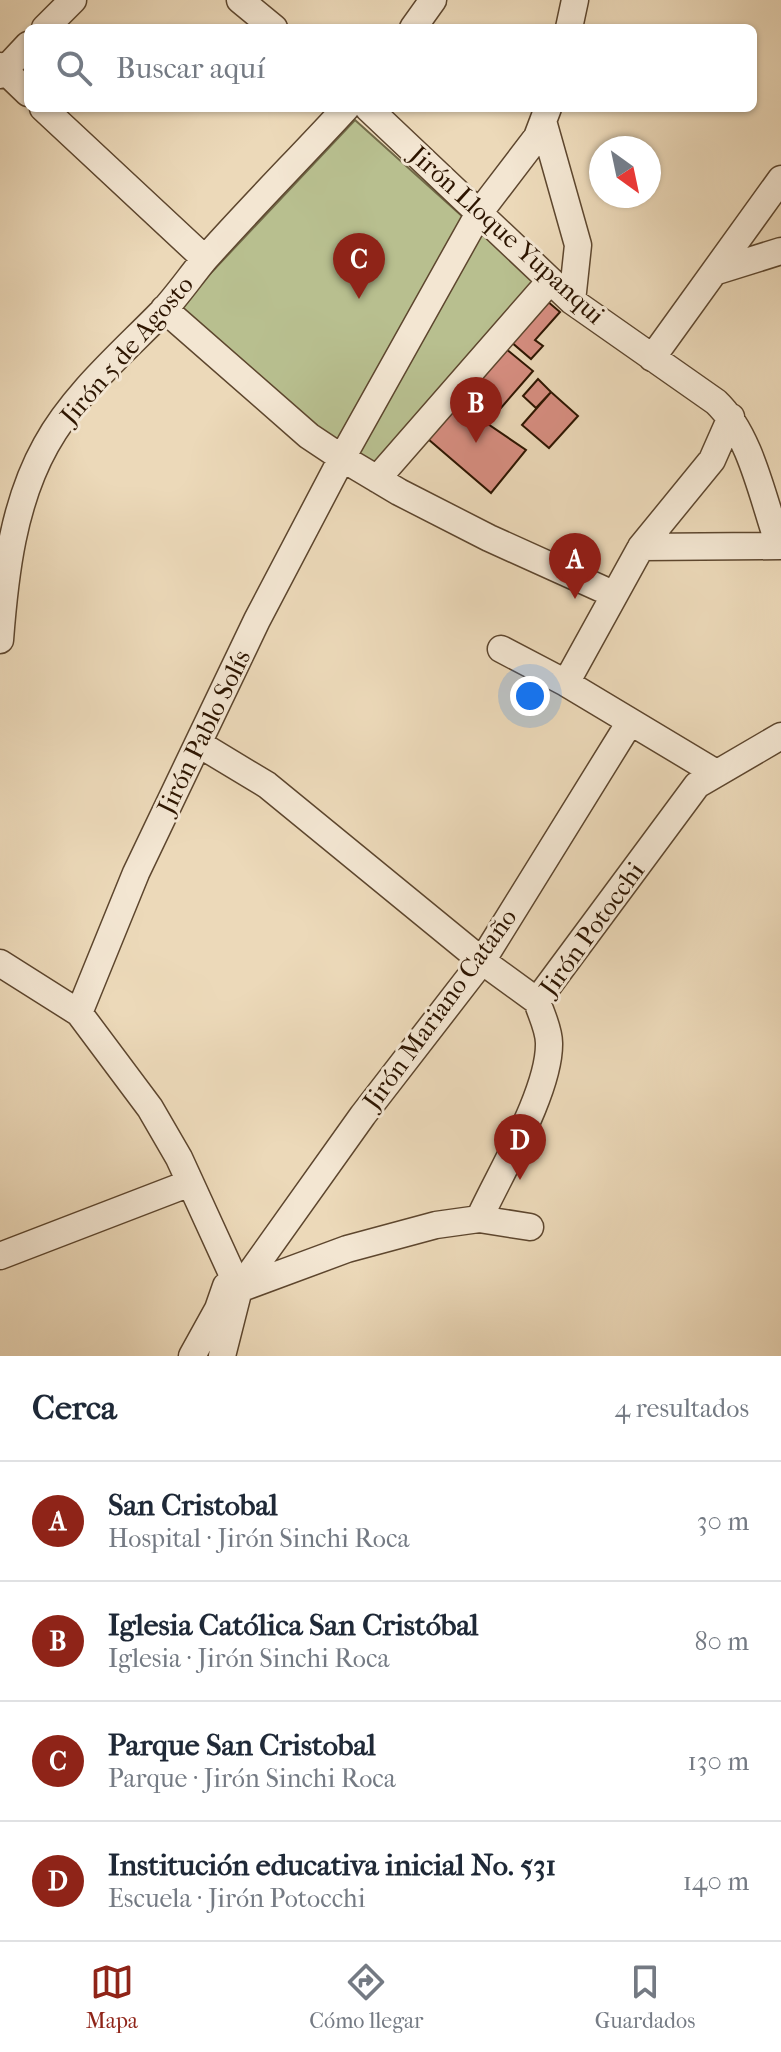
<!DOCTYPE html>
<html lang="es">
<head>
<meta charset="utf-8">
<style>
  body { margin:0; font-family:"IM FELL French Canon",serif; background:#f2f2f3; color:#1f2937 }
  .compass { position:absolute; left:589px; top:136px; width:72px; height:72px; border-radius:50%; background:#fff; box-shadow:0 2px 6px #0004; rotate:147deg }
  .you { position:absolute; left:530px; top:696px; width:28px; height:28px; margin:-20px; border:6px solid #fff; border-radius:50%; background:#1a73e8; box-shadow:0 0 0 12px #1a73e833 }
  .badge { display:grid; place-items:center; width:52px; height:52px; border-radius:50%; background:#8f2418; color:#fff; font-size:26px; font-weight:700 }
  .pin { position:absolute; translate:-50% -66px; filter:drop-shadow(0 2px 4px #0008) }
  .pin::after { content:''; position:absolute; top:42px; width:28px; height:24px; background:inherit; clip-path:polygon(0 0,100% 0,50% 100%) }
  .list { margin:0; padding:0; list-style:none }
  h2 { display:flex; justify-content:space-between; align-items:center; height:104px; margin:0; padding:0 32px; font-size:34px }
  h2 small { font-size:26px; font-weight:400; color:#747a83 }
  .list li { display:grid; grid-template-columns:52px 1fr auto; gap:24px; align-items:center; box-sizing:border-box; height:120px; padding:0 32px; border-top:2px solid #e0e1e3 }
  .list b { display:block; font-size:30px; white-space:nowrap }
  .list p { margin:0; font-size:26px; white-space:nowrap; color:#747a83 }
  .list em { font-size:26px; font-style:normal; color:#747a83 }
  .icon { flex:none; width:44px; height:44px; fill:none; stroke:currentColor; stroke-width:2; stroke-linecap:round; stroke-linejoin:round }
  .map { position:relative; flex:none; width:781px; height:1356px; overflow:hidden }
  .search { position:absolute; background:#fff; box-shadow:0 2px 6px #0004; left:24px; right:24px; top:24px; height:88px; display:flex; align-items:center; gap:20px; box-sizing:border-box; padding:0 28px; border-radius:12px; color:#747a83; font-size:30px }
  .sheet { height:584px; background:#fff }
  nav { display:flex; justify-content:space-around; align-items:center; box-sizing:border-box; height:112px; border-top:2px solid #e0e1e3; background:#fff; font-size:22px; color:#747a83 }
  nav a { display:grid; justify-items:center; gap:4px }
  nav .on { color:#8f2418 }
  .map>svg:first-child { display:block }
  .green { fill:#b8bf8f; stroke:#726a48; stroke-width:2 }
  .building { fill:#d78e81; stroke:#2d1500; stroke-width:2 }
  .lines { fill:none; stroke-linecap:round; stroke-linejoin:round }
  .minor-casing { stroke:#5d462e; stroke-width:29 }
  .minor { stroke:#f3e6d2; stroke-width:26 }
  .labels { text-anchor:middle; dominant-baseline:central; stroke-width:6; stroke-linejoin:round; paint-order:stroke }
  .street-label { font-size:26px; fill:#2d1500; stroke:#f3e6d2 }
</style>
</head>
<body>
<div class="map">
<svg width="781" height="1356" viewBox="0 0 781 1356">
  <rect width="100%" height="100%" fill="#ecd9b9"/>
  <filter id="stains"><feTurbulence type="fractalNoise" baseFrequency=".0025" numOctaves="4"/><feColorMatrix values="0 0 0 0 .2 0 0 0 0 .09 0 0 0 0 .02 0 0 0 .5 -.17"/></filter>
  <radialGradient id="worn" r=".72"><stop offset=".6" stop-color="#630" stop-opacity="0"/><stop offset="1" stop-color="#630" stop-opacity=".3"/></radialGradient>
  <path class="green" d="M 355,120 L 542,288 L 380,479 L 176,310 Z"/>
  <path class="building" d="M 540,295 L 560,312 L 535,340 L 543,346 L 531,359 L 504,336 Z
    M 505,348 L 533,371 L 494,416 L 466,392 Z
    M 538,379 L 551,392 L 536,408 L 523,396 Z
    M 551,392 L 578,416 L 549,448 L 522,425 Z
    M 466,395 L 494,417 L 488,424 L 526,450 L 491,493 L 421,433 Z"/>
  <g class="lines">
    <g class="minor-casing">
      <path id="minor" d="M 240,0 L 274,28
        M 45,28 L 73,0
        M 413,28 L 433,0
        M 569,28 L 575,0
        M 0,66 L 28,93
        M 0,75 L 28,45
        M 43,108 L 205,259
        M 368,108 L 572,301 L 716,402 C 751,435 763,500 779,545
        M 543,121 L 578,245 L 572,301
        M 717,271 L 781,251
        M 164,309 L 309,436 L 342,458 L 399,492 L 489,538 L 613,594
        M 652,358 L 781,179
        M 377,479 L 550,281
        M 641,547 L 781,546
        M 0,640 C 5,574 13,504 46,445 C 74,394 122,353 162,312 C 177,296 190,277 204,260 C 250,208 299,159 346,108
        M 501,649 L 566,683 L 716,773
        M 566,683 L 641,547 L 712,460 L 731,417
        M 199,744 L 267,785 L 482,961 L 537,1001
        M 0,963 L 79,1013 L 150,1108 L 179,1158 L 239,1289
        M 537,1001 L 697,785 L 781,736
        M 79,1013 L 136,873 L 257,620 L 342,458 L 479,213 L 537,137 L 548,108
        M 479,1219 C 500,1173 550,1091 549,1043 C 549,1029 541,1014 537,1001
        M 0,1256 L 190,1183
        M 239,1289 L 347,1249 L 436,1225 L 479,1219 L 530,1227
        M 192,1356 L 218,1309 L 226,1286
        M 222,1356 L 239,1289 L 363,1115 L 482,961 L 630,722"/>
    </g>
    <use href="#minor" class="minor"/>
  </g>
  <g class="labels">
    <g class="street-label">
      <text transform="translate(507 235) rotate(42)">Jirón Lloque Yupanqui</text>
      <text transform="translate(127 350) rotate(-49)">Jirón 5 de Agosto</text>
      <text transform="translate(204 732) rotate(-64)">Jirón Pablo Solís</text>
      <text transform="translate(592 929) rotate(-54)">Jirón Potocchi</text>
      <text transform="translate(440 1009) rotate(-54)">Jirón Mariano Cataño</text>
    </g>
  </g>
  <rect width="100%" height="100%" filter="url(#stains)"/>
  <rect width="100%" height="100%" fill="url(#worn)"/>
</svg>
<svg class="compass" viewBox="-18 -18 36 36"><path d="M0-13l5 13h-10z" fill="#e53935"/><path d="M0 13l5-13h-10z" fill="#747a83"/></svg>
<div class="you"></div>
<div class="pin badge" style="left:575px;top:599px">A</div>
<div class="pin badge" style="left:476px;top:443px">B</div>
<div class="pin badge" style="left:359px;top:299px">C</div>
<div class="pin badge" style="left:520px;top:1180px">D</div>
<div class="search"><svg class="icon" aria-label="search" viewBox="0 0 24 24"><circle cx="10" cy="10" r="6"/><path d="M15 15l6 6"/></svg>Buscar aquí</div>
</div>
<section class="sheet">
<h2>Cerca<small>4 resultados</small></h2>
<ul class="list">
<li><span class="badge">A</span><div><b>San Cristobal</b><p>Hospital · Jirón Sinchi Roca</p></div><em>30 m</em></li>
<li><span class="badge">B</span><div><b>Iglesia Católica San Cristóbal</b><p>Iglesia · Jirón Sinchi Roca</p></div><em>80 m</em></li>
<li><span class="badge">C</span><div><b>Parque San Cristobal</b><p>Parque · Jirón Sinchi Roca</p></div><em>130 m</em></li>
<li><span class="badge">D</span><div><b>Institución educativa inicial No. 531</b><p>Escuela · Jirón Potocchi</p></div><em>140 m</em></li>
</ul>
</section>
<nav>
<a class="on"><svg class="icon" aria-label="map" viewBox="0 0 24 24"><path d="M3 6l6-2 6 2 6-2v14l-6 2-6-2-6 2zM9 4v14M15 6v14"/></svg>Mapa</a>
<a><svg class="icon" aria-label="directions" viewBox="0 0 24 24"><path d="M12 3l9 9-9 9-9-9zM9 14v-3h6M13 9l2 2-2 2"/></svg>Cómo llegar</a>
<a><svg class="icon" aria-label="saved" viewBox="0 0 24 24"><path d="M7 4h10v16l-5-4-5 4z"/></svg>Guardados</a>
</nav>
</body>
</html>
